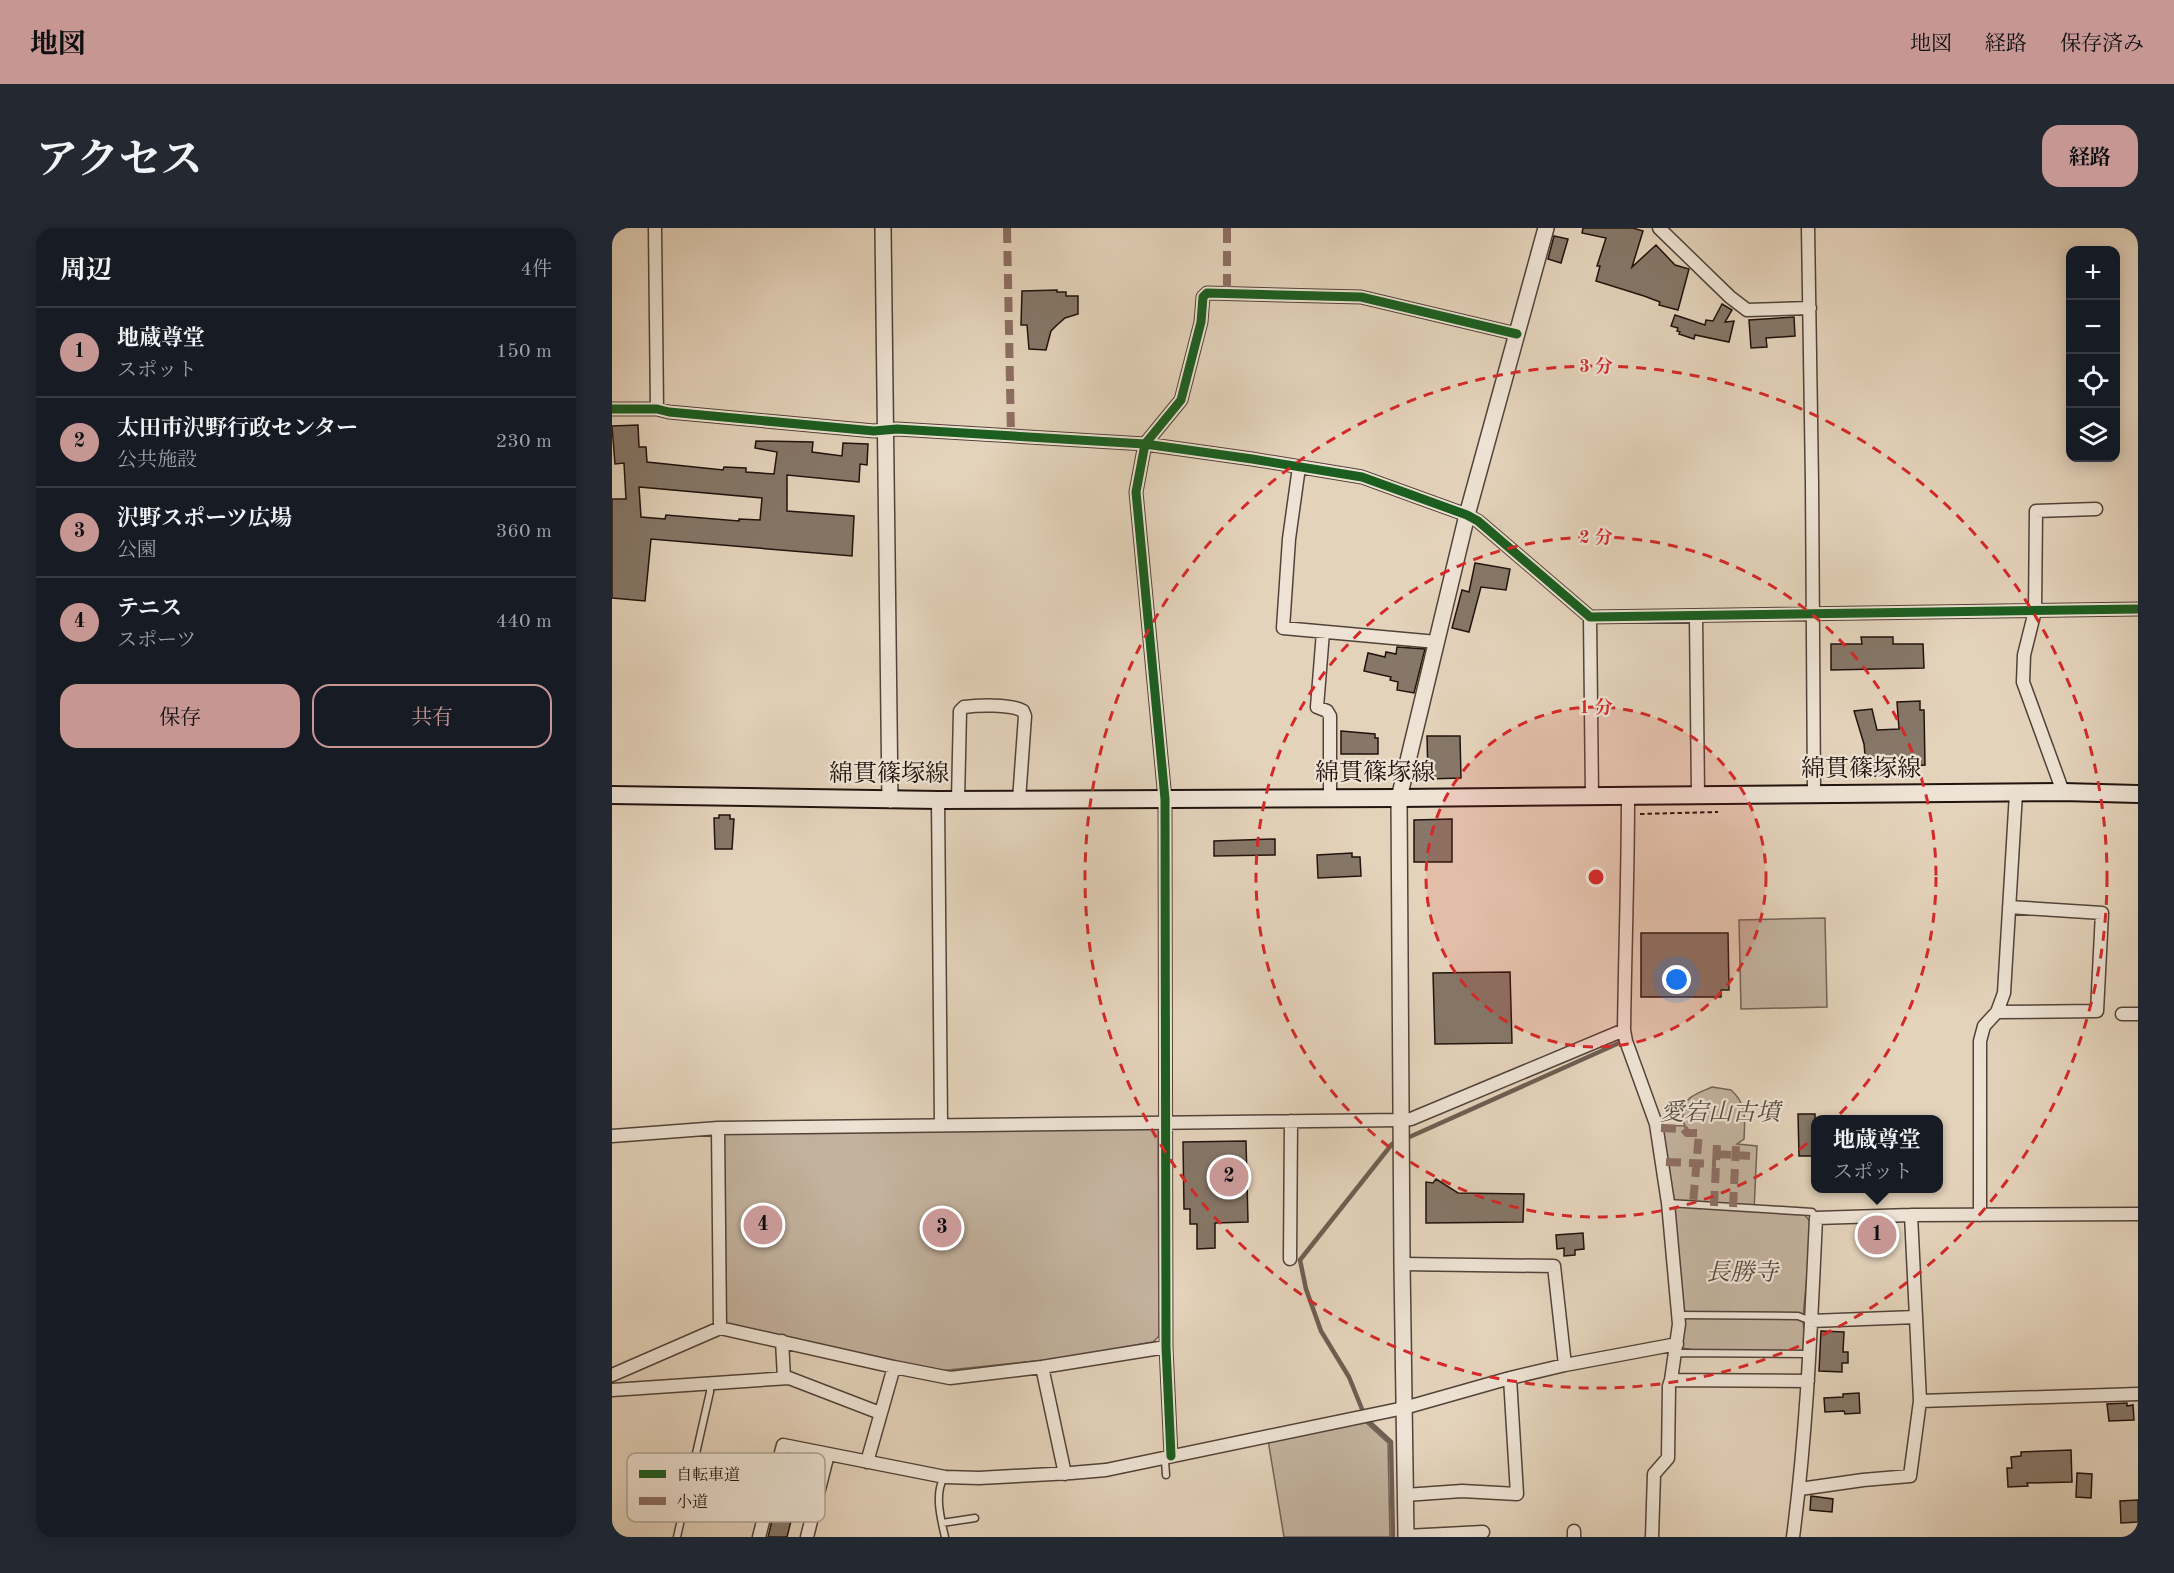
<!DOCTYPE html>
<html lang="ja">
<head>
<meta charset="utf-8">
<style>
  body { margin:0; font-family:"Old Standard TT","Noto Serif JP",serif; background:#242831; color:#f1f3f6 }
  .controls { position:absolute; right:18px; top:18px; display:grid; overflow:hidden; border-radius:12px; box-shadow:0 3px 15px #0003 }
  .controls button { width:54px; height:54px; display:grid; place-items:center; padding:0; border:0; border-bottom:2px solid #363941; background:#171b24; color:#f1f3f6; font:30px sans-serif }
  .you { position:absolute; left:1065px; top:752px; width:21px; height:21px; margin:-15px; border:4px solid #fff; border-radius:50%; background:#1a73e8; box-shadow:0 0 0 9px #1a73e833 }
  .badge { display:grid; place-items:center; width:39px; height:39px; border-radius:50%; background:#c59692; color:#111; font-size:20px; font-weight:700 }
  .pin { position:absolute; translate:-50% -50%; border:3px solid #fff; box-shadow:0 2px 6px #0006 }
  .popup { position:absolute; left:1199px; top:887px; width:132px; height:78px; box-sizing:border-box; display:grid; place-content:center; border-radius:12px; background:#171b24; filter:drop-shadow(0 2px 4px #0005); font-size:20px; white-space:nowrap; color:#9ea1a6 }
  .popup b { font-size:22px; color:#f1f3f6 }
  .popup::after { content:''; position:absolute; left:50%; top:100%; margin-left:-12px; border:12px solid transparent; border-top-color:#171b24 }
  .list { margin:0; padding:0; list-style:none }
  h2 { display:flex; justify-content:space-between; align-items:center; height:78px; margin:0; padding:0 24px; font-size:26px }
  h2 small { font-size:20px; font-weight:400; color:#9ea1a6 }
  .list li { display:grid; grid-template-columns:39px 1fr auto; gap:18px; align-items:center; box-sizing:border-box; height:90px; padding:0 24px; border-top:2px solid #363941 }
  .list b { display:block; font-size:22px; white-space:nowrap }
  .list p { margin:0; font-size:20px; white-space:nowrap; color:#9ea1a6 }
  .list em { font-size:20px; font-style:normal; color:#9ea1a6 }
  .actions { display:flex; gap:12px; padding:18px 24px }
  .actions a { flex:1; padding:14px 0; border:2px solid #c59692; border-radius:18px; text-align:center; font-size:21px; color:#c59692 }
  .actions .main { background:#c59692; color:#111 }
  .icon { flex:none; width:33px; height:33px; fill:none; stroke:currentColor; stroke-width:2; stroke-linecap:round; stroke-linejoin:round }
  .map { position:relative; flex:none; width:1526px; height:1309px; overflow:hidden; border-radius:18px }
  header { display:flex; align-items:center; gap:36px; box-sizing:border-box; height:84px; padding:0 30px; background:#c59692; color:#111 }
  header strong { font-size:28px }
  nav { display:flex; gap:33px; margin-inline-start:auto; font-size:21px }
  .intro { display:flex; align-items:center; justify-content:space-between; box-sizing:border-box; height:144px; padding:0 36px }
  h1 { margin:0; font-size:42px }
  .button { padding:15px 27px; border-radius:18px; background:#c59692; color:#111; font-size:21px; font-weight:700 }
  main { display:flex; gap:36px; padding:0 36px }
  aside { flex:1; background:#171b24; border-radius:18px; box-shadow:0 3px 15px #0003 }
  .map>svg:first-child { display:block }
  .green { fill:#c3b29e; stroke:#726256; stroke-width:1.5 }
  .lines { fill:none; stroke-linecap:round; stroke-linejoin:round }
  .stream { stroke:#6e5f52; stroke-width:4.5 }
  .building { fill:#867768; stroke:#21130e; stroke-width:1.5; fill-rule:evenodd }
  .service-casing { stroke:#524339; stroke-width:9 }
  .minor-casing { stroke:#524339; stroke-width:15 }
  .tertiary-casing { stroke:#524339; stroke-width:18 }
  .secondary-casing { stroke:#21130e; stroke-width:20 }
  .path { stroke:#21130e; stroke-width:2; stroke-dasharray:4.5 3; stroke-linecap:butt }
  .service { stroke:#ede2d3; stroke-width:6 }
  .minor { stroke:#ede2d3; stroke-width:12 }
  .tertiary { stroke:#ede2d3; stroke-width:15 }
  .secondary { stroke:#ede2d3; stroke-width:16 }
  .quiet { stroke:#8d6e63; stroke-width:8; stroke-dasharray:15 8; stroke-linecap:butt }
  .cycleway-casing { stroke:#ede2d3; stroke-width:13 }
  .cycleway { stroke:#1b5e20; stroke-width:9 }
  .ring { fill:none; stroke:#d62828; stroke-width:3; stroke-dasharray:10 8 }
  .labels { text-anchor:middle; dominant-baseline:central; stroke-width:4.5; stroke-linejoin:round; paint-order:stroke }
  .street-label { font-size:24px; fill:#21130e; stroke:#ede2d3 }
  .park-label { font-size:24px; font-style:italic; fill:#5a4b40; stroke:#ede2d3 }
  .key { fill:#ede2d3; stroke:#b0a498; stroke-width:1.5 }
  .key-label { font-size:16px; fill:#21130e }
  .centre { fill:#d62828; stroke:#ede2d3; stroke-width:3 }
  .ring-label { font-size:18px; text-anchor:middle; font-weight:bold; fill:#d62828; stroke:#ede2d3; stroke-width:4.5; stroke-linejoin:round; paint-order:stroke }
</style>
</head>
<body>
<header>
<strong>地図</strong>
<nav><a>地図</a><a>経路</a><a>保存済み</a></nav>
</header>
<div class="intro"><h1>アクセス</h1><a class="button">経路</a></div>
<main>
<aside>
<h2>周辺<small>4件</small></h2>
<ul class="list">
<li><span class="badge">1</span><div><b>地蔵尊堂</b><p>スポット</p></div><em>150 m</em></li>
<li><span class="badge">2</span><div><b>太田市沢野行政センター</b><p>公共施設</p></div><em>230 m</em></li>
<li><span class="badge">3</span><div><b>沢野スポーツ広場</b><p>公園</p></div><em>360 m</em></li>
<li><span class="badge">4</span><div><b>テニス</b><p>スポーツ</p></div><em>440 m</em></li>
</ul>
<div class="actions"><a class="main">保存</a><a>共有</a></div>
</aside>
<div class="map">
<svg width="1526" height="1309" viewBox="0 0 1526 1309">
  <rect width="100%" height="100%" fill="#e4d3bb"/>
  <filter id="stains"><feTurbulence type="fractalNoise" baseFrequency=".00333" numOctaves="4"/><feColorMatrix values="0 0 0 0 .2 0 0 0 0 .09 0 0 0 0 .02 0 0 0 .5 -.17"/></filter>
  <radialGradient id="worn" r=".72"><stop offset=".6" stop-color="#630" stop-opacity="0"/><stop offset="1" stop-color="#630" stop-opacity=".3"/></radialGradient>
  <path class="green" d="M 1213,690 L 1215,779 L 1129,781 L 1127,692 Z
    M 1100,859 L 1119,862 C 1135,876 1133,891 1132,911 L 1125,916 L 1145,918 L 1142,983 L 1192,986 L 1200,996 L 1191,1089 L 1193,1123 L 1082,1122 L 1070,1120 L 1049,897 L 1073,898 C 1070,893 1071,890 1071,884 C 1072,868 1087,865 1100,859 Z
    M 546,897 L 547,1108 L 541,1114 L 452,1130 L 327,1143 L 114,1095 L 112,905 Z
    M 751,1192 L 776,1215 L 778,1309 L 672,1309 L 656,1212 Z"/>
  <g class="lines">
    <path class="stream" d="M 793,911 L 1007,815
      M 781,1309 L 779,1214 L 754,1191 L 737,1149 L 709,1103 L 694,1061 L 688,1032 L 780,916 L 785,914"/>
  </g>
  <path class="building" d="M 971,0 L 1021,0 L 1031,3 L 1020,39 L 1044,17 L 1063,37 L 1077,41 L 1066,82 L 1047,77 L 1048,74 L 1032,68 L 984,53 L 988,38 L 985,38 L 994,10 L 970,5 Z
    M 942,8 L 956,11 L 949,35 L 936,31 Z
    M 445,62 L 445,64 L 454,64 L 454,68 L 466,68 L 466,86 L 453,90 L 445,97 L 439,103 L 434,122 L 417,121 L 415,97 L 409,97 L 410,63 Z
    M 1110,76 L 1120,82 L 1113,94 L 1122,93 L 1117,114 L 1083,107 L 1082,111 L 1067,106 L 1068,104 L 1065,103 L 1066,100 L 1059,98 L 1063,87 L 1093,97 L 1094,92 L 1101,93 Z
    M 1182,89 L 1183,108 L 1154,110 L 1155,119 L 1139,120 L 1137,92 Z
    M 26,197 L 27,219 L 34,219 L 35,234 L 111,242 L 112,239 L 134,240 L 134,244 L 162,246 L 165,224 L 143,220 L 144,213 L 201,214 L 200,224 L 230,228 L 231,215 L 256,216 L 255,237 L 248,236 L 247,254 L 175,247 L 175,283 L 242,288 L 240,328 L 39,311 L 33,373 L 0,370 L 0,271 L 14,271 L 12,235 L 3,236 L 0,198 ZM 27,259 L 150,270 L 148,292 L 127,291 L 127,293 L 54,287 L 53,291 L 29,289 Z
    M 863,335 L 898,341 L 894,362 L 869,359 L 857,404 L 840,400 L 850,362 L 857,364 Z
    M 1249,409 L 1281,409 L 1281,416 L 1311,416 L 1312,440 L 1219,442 L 1219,416 L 1250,416 Z
    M 785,419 L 813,421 L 802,465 L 785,462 L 786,454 L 778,452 L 779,449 L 752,443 L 756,425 L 773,429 L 774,424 L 784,426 Z
    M 1308,473 L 1308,482 L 1312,482 L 1313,537 L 1301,538 L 1301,533 L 1272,533 L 1274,548 L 1255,548 L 1252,516 L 1242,483 L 1260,481 L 1265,502 L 1287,501 L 1285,474 Z
    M 729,503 L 763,506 L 763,510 L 766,510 L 766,526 L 729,526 Z
    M 815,508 L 848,508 L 849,550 L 816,551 Z
    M 107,587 L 118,587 L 118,591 L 122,591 L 120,621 L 103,621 L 102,590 L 107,590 Z
    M 840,591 L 840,634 L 802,634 L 802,592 Z
    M 663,611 L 663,627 L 602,628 L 602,613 Z
    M 740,625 L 740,629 L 748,629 L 749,648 L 706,650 L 705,627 Z
    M 1029,705 L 1116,705 L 1117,762 L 1109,762 L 1109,769 L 1029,769 Z
    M 898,744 L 900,815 L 823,816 L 821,745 Z
    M 1186,886 L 1203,886 L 1203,928 L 1187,928 Z
    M 634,913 L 636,994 L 603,995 L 603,1020 L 585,1021 L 585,996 L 578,996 L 578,981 L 572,981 L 571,914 Z
    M 824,951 L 846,965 L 912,966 L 911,994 L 814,995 L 814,954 L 821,955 Z
    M 1258,1001 L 1273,1001 L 1273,1013 L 1258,1013 Z
    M 971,1005 L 972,1021 L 963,1022 L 963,1027 L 952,1028 L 952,1020 L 945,1021 L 944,1007 Z
    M 1209,1103 L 1232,1104 L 1231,1124 L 1236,1124 L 1236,1135 L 1230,1135 L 1230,1144 L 1207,1143 Z
    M 1247,1165 L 1248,1185 L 1233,1186 L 1232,1183 L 1213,1184 L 1212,1170 L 1231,1169 L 1231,1166 Z
    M 1515,1175 L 1515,1178 L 1521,1177 L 1522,1192 L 1497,1193 L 1495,1176 Z
    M 1459,1222 L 1460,1254 L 1415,1255 L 1416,1258 L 1396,1259 L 1395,1240 L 1400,1240 L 1399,1229 L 1409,1228 L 1409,1224 Z
    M 1465,1245 L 1480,1246 L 1479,1270 L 1464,1269 Z
    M 171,1248 L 189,1253 L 175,1309 L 156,1309 Z
    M 1199,1268 L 1221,1271 L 1220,1284 L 1198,1282 Z
    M 1526,1272 L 1526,1294 L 1509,1295 L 1508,1273 Z"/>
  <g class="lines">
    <g class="service-casing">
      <path id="service" d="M 1056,975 L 1200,984 L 1204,990
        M 1066,1087 L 1186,1088 L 1199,1093
        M 1063,1127 L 1069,1125 L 1198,1126
        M 554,1247 L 553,1233 L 556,1230
        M 332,1250 C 322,1265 329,1292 333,1309
        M 330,1295 L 363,1290
        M 65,1309 L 98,1164 L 98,1155"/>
    </g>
    <g class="minor-casing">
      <path id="minor" d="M 43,0 L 45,181
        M 1047,0 L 1118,69 L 1135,82 L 1198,80
        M 1196,0 L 1200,254 L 1202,566
        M 0,181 L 45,181 L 57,184 L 262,203 L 285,201 L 533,216 L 640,231 L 750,249 L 855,287 L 866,293 L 978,389 L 1526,381
        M 687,239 L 677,311 L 671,400 L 825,414
        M 978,389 L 980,569
        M 1084,389 L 1086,567
        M 711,404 L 705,479 L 715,483 L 718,488 L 718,571
        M 1451,564 L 1411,454 L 1412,427 L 1423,383 L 1424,283 L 1484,281
        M 1016,568 C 1016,646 1013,724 1012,802 L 1014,813 L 1044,896 L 1056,975 L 1067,1096 L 1059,1152 L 1196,1153
        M 326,572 L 329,896
        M 346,572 L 348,483 L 352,479 C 366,477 399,476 411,483 L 413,488 L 407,572
        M 1385,784 L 1485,783 L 1490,685 L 1397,679
        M 1510,786 L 1526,786
        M 106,900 L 108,1100 L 282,1139 L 338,1150 L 430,1139 L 554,1119
        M 0,908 L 106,900 L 789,892 L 799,891 L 1012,802
        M 1299,987 L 1304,1089
        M 1368,987 L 1368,813 L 1372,798 L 1385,784 L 1392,765 L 1404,565
        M 678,1031 L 679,893
        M 790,1036 L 942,1038 L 953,1137
        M 1199,1093 L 1304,1089 L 1308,1173 L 1526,1166
        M 170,1113 L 172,1150
        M 430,1139 L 453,1246
        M 0,1147 L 108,1100
        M 0,1162 L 177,1150 L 268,1185
        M 559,1228 L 554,1119 L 553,571 L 524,264 L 533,216 L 569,172 L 589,94 L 591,69 L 595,65 L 749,69 L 905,106
        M 255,1234 L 282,1139
        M 1188,1261 L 1251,1252 L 1298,1248 L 1308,1173
        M 793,1267 L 850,1263 L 905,1266 L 898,1150
        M 794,1308 L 871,1304
        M 147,1309 L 171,1217 L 333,1249 L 367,1250 L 459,1245 L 494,1242 L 792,1180 L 898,1150 L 953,1137 L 1065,1116
        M 195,1309 L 216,1226
        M 962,1309 L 962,1303
        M 1040,1309 L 1042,1246 L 1056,1230 L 1057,1158 L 1059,1152
        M 1181,1309 C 1195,1203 1199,1097 1204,990 L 1299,987 L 1526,986"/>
    </g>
    <g class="tertiary-casing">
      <path id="tertiary" d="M 271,0 L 278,572
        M 794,1309 L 790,1036 L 787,570 L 855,287 L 934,0"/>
    </g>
    <g class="secondary-casing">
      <path id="secondary" d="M 0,567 L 326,572 L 787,570 L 1451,564 L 1526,566"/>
    </g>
    <path class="path" d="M 1028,586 L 1106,584
      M 1275,1008 L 1287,1008"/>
    <use href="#service" class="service"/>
    <use href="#minor" class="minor"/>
    <use href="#tertiary" class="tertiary"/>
    <use href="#secondary" class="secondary"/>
    <path class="quiet" d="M 395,0 L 399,208
      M 615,0 L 615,65
      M 1049,900 L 1072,901 L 1075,905 L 1087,905 L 1081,976
      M 1104,926 L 1138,928
      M 1054,934 L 1104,936
      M 1102,978 L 1105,916
      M 1121,979 L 1124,917"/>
    <g class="cycleway-casing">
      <path id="cycleway" d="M 0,181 L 45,181 L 57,184 L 262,203 L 285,201 L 533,216 L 640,231 L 750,249 L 855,287 L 866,293 L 978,389 L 1526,381
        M 559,1228 L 554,1119 L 553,571 L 524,264 L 533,216 L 569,172 L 589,94 L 591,69 L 595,65 L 749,69 L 905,106"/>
    </g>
    <use href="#cycleway" class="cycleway"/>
  </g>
  <circle cx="984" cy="649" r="170" fill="#d62828" fill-opacity=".12"/>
  <g class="ring">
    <circle cx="984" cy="649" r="170"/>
    <circle cx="984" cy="649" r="340"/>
    <circle cx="984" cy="649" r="511"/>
  </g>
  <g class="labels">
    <g class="street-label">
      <text x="1249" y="542">綿貫篠塚線</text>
      <text x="763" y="546">綿貫篠塚線</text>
      <text x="277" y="547">綿貫篠塚線</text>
    </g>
    <g class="park-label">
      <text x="1108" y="886">愛宕山古墳</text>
      <text x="1130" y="1046">長勝寺</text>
    </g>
  </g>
  <rect x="15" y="1225" width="198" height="69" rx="9" class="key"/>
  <rect x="27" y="1242" width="27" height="8" fill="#1b5e20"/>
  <rect x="27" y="1269" width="27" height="8" fill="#8d6e63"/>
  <g class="key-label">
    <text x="64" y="1252">自転車道</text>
    <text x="64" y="1279">小道</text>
  </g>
  <circle cx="984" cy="649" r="9" class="centre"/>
  <g class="ring-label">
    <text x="984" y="144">3 分</text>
    <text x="984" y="315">2 分</text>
    <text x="984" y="485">1 分</text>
  </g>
  <rect width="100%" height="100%" filter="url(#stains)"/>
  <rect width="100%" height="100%" fill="url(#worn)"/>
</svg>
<div class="controls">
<button>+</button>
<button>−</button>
<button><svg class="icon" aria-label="locate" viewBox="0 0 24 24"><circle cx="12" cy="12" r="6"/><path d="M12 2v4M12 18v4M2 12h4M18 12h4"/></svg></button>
<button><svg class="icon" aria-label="layers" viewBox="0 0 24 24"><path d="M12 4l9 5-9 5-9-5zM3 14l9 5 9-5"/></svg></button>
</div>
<div class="you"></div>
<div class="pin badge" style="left:1265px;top:1007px">1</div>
<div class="popup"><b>地蔵尊堂</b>スポット</div>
<div class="pin badge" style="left:617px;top:949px">2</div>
<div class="pin badge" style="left:330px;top:1000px">3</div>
<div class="pin badge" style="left:151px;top:997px">4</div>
</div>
</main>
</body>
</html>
